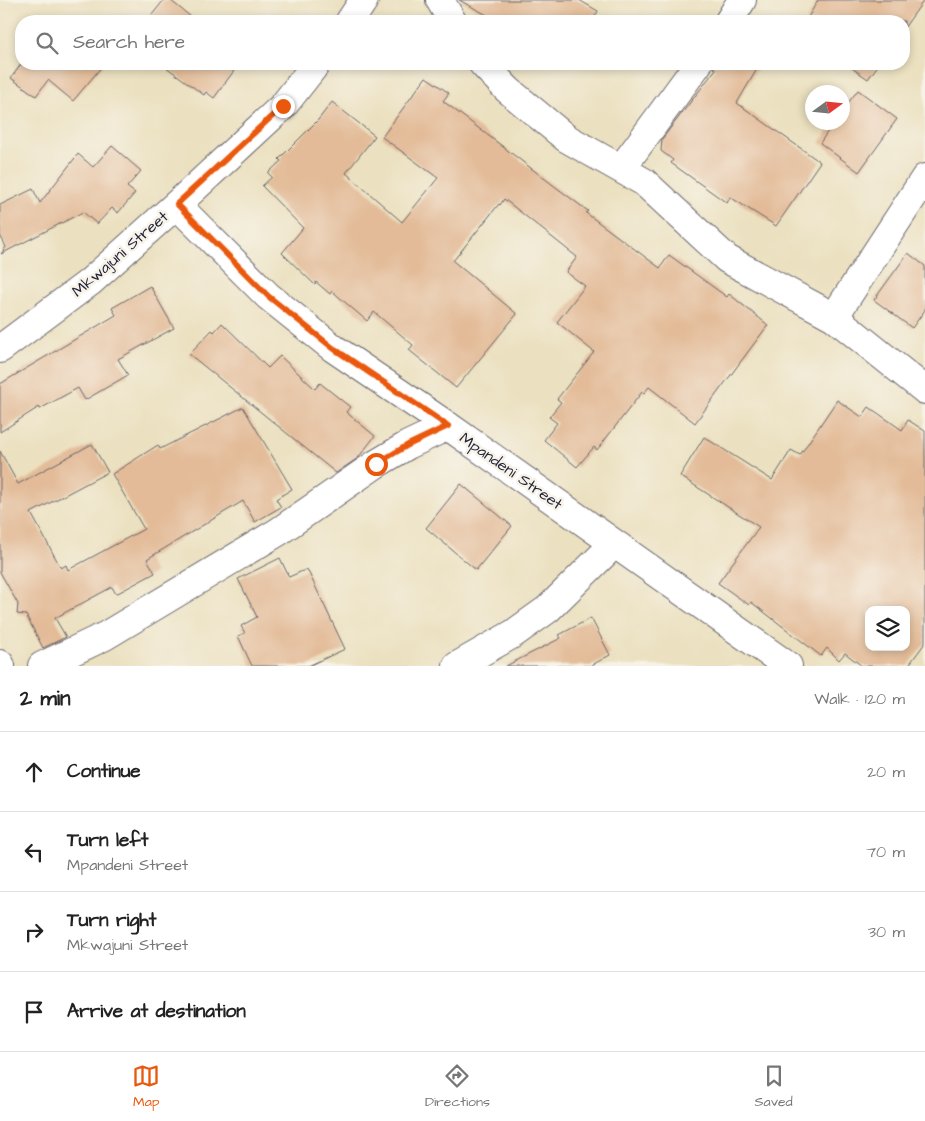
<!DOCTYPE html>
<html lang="en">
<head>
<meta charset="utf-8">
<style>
  body { margin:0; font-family:"Architects Daughter",sans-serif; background:#f6f6f6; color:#222 }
  .controls { position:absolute; right:15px; bottom:15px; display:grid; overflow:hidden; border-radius:10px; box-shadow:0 2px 8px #0003 }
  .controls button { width:45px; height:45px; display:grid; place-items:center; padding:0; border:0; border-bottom:1px solid #e0e0e0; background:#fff; color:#222; font:25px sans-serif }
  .compass { position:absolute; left:805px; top:85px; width:45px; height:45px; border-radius:50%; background:#fff; box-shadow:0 2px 8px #0003; rotate:75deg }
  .stop { position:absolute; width:15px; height:15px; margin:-11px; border:4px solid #ea580c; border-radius:50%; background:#fff }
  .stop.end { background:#ea580c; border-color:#fff; box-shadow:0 1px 5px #0008 }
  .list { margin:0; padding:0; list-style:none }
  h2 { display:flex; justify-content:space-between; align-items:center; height:65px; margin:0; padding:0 20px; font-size:21px }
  h2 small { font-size:16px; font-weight:400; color:#767676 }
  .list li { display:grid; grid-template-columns:32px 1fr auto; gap:15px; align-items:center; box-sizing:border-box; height:80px; padding:0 20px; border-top:1px solid #e0e0e0 }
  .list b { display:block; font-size:19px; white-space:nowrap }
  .list p { margin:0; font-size:16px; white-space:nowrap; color:#767676 }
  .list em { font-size:16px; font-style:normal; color:#767676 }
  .icon { flex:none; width:28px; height:28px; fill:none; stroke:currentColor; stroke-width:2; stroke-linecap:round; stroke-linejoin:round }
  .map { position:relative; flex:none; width:925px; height:666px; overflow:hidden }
  .search { position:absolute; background:#fff; box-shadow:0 2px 8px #0003; left:15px; right:15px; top:15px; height:55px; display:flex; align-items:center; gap:12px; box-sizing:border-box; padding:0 18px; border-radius:20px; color:#767676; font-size:19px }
  .sheet { height:385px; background:#fff }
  nav { display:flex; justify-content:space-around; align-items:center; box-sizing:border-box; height:70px; border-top:1px solid #e0e0e0; background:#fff; font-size:14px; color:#767676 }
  nav a { display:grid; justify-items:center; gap:2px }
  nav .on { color:#ea580c }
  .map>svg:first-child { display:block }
  .building { fill:#e3bb98; fill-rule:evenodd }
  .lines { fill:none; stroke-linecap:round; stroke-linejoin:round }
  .street-casing { stroke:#686469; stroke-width:30 }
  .street { stroke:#fff; stroke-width:28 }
  .route { stroke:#ea580c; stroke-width:6 }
  .labels { text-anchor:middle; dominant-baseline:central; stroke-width:5; stroke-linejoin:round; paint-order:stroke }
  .street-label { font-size:16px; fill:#22223b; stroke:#f7f3e8 }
</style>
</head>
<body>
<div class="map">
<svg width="925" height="666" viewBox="0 0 925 666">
  <rect width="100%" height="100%" fill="#f7f3e8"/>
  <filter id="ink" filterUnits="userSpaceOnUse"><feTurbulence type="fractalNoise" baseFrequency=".02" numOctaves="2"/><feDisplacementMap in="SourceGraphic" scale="10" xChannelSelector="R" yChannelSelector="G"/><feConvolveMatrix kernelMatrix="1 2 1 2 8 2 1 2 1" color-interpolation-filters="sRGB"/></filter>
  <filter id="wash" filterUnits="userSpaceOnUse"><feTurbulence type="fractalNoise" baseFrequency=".0096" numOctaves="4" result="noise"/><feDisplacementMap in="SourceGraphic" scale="20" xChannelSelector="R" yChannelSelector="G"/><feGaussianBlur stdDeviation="1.12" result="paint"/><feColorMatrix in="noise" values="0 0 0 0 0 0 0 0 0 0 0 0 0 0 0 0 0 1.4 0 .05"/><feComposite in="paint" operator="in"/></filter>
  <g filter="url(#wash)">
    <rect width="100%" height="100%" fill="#ebe0bf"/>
    <g id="blocks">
      <path class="building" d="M 164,0 L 170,0 L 196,21 L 147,21 Z
        M 459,0 L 579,0 L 598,11 L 593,21 L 498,21 Z
        M 818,0 L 924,0 L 904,28 L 904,21 L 806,21 Z
        M 21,64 L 104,64 L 73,101 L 48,80 L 36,96 L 11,78 Z
        M 162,64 L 239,64 L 214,98 L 206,92 L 204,95 Z
        M 713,64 L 760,64 L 737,103 L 820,162 L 776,226 L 730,197 L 727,203 L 671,163 L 673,160 L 661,151 L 662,139 L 716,69 L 713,67 Z
        M 846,64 L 879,64 L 868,79 Z
        M 426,77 L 449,93 L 443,101 L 557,188 L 588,211 L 586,213 L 660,268 L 669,255 L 727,297 L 729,294 L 768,325 L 695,423 L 649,387 L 644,393 L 642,392 L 597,450 L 594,447 L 577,467 L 544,440 L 557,423 L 549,417 L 561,402 L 557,399 L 594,352 L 557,322 L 585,286 L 566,272 L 577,257 L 504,199 L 500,205 L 499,204 L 453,261 L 517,314 L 456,388 L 409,350 L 413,345 L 374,312 L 367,321 L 332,291 L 330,294 L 316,282 L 315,285 L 282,253 L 303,228 L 262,186 L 272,177 L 268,173 L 281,161 L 279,159 L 318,120 L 332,102 L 375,136 L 346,173 L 402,222 L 438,178 L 382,137 Z
        M 858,90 L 897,119 L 859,172 L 820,143 L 834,122 L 842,122 L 842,111 Z
        M 112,146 L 141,171 L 127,187 L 135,193 L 118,213 L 112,208 L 97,224 L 83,212 L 1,254 L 6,247 L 0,235 L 0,205 L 33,189 L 40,203 L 78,154 L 93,167 Z
        M 908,253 L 925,266 L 925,310 L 912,328 L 874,300 Z
        M 150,286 L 174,328 L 118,359 L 128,375 L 85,400 L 78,388 L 40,409 L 39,407 L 0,432 L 0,384 L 116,315 L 112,308 Z
        M 222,323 L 268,368 L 280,356 L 315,389 L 320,383 L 350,407 L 346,412 L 375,436 L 358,458 L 336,473 L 189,354 L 212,330 L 214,332 Z
        M 837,400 L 862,417 L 869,407 L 902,430 L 908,420 L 925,431 L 925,643 L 908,666 L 862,666 L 845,653 L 839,660 L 827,648 L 821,656 L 751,602 L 749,605 L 718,583 L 759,527 L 680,476 L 704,437 L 772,480 L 791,450 L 800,455 ZM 869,610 L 906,610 L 906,647 L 869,647 Z
        M 243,407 L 292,489 L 276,499 L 281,507 L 255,522 L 243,501 L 147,559 L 155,573 L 116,594 L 112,587 L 55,618 L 66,637 L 43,648 L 26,615 L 17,614 L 18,604 L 0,572 L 0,451 L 18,484 L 92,444 L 108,472 L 31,513 L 61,568 L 66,565 L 68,570 L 144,529 L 112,474 L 158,445 L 160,449 Z
        M 461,484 L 512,526 L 476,570 L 426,528 Z
        M 280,558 L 289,577 L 307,569 L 345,649 L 308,666 L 252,666 L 238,636 L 245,633 L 241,626 L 257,617 L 238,579 Z
        M 591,618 L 610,655 L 590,666 L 506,666 L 561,638 L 559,635 Z"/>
    </g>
  </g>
  <g filter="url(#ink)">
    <use href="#blocks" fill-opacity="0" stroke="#686469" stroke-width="1"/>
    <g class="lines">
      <g class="street-casing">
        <path id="street" d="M 440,0 L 452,21
          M 350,21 L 364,0
          M 729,21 L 742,0
          M 483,64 L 508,90 L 566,138 L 644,182 L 727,259 L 834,317 L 925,390
          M 621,169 L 698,64
          M 177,205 L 268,296 L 333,348 L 448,426 L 788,666
          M 834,317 L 925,178
          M 0,349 L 90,282 L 187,195 L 283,106 L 316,64
          M 0,664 L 1,666
          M 42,666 L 105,636 L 278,532 L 376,464 L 408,445 L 448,426
          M 457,666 L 513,634 L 548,609 L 614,544"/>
      </g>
      <use href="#street" class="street"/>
    </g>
  </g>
  <g class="lines" filter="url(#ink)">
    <path class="route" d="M 283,106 L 177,204 L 268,296 L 333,348 L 448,426 L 408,445 L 376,464"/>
  </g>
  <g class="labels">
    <g class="street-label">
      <text transform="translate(120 254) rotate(-41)">Mkwajuni Street</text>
      <text transform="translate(511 471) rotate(35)">Mpandeni Street</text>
    </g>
  </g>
</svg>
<div class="controls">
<button><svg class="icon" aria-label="layers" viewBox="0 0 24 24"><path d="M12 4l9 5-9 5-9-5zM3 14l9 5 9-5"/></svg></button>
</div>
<svg class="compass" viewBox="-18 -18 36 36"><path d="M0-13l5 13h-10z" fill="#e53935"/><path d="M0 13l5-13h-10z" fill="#767676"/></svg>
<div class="stop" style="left:376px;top:464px"></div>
<div class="stop end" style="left:283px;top:106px"></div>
<div class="search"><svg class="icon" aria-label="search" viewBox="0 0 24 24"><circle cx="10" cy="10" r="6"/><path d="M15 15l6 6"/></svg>Search here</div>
</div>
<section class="sheet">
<h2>2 min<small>Walk · 120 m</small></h2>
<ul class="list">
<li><svg class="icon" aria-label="ahead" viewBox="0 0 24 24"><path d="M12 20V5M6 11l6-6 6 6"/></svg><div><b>Continue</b></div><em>20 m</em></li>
<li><svg class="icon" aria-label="left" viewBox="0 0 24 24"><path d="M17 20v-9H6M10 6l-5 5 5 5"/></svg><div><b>Turn left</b><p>Mpandeni Street</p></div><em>70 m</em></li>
<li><svg class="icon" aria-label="right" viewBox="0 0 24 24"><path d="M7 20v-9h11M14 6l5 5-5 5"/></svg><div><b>Turn right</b><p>Mkwajuni Street</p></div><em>30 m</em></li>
<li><svg class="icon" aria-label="arrive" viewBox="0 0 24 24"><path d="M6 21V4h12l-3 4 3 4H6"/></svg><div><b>Arrive at destination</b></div></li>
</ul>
</section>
<nav>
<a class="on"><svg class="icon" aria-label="map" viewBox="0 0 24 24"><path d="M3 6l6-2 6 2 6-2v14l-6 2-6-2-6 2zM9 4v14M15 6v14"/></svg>Map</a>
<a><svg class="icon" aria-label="directions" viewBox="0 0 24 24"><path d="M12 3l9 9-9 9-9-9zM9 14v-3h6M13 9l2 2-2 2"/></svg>Directions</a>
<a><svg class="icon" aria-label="saved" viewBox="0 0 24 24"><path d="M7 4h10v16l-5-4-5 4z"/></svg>Saved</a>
</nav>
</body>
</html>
